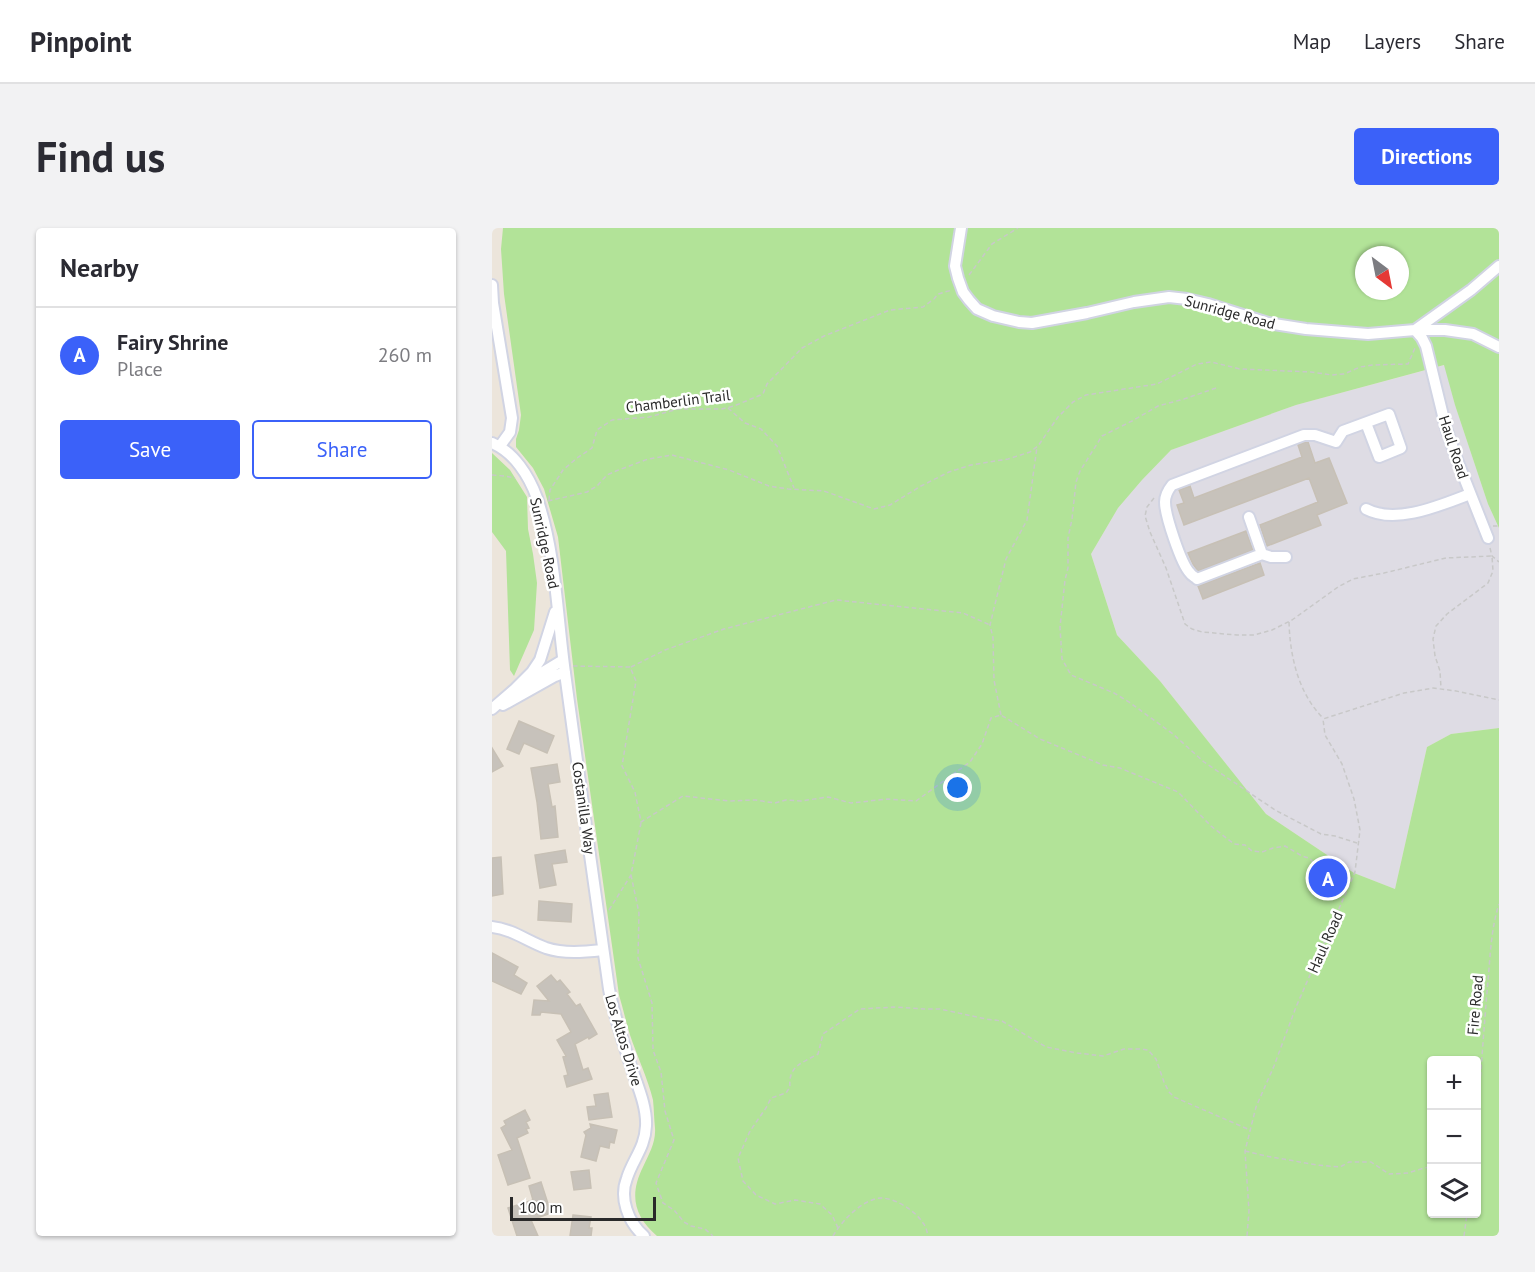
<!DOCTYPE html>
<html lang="en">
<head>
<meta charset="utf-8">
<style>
  body { margin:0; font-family:"PT Sans",sans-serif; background:#f2f2f3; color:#2b2b33 }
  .controls { position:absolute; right:18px; bottom:18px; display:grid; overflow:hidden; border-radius:6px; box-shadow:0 2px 4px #0004 }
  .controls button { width:54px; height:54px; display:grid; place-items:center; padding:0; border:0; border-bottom:2px solid #e1e1e2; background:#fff; color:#2b2b33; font:30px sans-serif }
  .compass { position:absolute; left:863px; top:18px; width:54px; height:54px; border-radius:50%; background:#fff; box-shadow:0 2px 4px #0004; rotate:148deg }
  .scale { position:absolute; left:18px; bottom:15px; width:146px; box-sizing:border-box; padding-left:6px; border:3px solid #2a2a2a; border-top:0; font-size:16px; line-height:21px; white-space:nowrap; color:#2a2a2a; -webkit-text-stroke:4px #fff; paint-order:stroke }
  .you { position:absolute; left:466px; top:560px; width:21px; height:21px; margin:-15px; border:4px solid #fff; border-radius:50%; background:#1a73e8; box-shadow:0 0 0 9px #1a73e833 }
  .badge { display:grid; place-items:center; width:39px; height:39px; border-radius:50%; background:#3b61f9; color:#fff; font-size:20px; font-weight:700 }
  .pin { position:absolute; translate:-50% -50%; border:3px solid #fff; box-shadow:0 2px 6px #0006 }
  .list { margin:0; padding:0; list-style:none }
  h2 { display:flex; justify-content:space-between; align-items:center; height:78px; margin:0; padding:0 24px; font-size:26px }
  h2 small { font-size:20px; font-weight:400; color:#7c7c81 }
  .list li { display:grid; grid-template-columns:39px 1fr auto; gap:18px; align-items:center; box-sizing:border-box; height:96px; padding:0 24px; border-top:2px solid #e1e1e2 }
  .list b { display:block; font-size:22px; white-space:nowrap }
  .list p { margin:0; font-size:20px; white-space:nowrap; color:#7c7c81 }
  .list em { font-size:20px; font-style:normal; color:#7c7c81 }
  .actions { display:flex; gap:12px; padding:18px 24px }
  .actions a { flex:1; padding:14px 0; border:2px solid #3b61f9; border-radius:6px; text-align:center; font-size:21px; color:#3b61f9 }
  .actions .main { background:#3b61f9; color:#fff }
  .icon { flex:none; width:33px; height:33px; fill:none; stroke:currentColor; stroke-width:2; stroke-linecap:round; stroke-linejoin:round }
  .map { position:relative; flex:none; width:1007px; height:1008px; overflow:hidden; border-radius:6px }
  header { display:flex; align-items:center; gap:36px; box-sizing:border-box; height:84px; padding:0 30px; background:#fff; border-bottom:2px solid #e1e1e2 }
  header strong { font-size:28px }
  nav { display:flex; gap:33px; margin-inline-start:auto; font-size:21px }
  .intro { display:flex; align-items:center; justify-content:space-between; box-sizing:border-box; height:144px; padding:0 36px }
  h1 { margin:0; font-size:42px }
  .button { padding:15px 27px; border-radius:6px; background:#3b61f9; color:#fff; font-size:21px; font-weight:700 }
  main { display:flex; gap:36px; padding:0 36px }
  aside { flex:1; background:#fff; border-radius:6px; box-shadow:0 2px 4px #0004 }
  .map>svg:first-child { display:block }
  .industrial { fill:#dedce4 }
  .green { fill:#b2e398; fill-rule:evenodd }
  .building { fill:#c7c2bb; stroke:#c7c0b5; stroke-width:1.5 }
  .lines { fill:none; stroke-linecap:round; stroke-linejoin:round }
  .minor-casing { stroke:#d1d4e3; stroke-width:14 }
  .path { stroke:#c8c8c8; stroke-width:1.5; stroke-dasharray:4.5 3; stroke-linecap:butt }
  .minor { stroke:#fff; stroke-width:10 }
  .labels { text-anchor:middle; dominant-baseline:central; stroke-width:5; stroke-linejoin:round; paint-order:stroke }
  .street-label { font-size:15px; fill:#2a2a2a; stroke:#fff }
</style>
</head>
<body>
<header>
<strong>Pinpoint</strong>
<nav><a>Map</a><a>Layers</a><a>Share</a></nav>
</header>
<div class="intro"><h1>Find us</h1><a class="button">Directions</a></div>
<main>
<aside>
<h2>Nearby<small></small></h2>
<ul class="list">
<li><span class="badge">A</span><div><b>Fairy Shrine</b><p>Place</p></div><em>260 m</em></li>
</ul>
<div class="actions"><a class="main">Save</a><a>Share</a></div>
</aside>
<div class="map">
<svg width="1007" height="1008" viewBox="0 0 1007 1008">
  <rect width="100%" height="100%" fill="#ece5db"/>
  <path class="industrial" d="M 953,137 L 963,177 L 996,276 L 1007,300 L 1007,500 L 959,506 L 935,519 L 903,661 L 862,645 L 774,586 L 668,453 L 625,407 L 599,326 L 626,280 L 650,252 L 679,222 L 804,177 Z"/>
  <path class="green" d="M 11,0 L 1007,0 L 1007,300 L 996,276 L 963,177 L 952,137 L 804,177 L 679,222 L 650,252 L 626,280 L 599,326 L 625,407 L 668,453 L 774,586 L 862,645 L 903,661 L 935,519 L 959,506 L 1007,500 L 1007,1008 L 165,1008 C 142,988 137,967 151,939 C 157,926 164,914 163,900 C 162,891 162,881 161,872 C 156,851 145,828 138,807 C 134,794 131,780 127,767 L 85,471 L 66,309 L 52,261 L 41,240 L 24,219 L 24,211 L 27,202 L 29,187 L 12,66 L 9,21 ZM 872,27 L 908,27 L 908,63 L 872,63 ZM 940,832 L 984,832 L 984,986 L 940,986 Z
    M 0,225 L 18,242 L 35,269 L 36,301 L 41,326 L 45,355 L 42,402 L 22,448 L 18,442 L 14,323 L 0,304 Z"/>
  <path class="building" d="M 813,214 L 816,214 L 823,235 L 837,230 L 855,275 L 825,287 L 829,297 L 775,318 L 768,297 L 826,274 L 817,250 L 692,297 L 685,277 L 692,275 L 687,262 L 698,258 L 702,270 L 810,229 L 806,217 Z
    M 754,303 L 761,322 L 706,343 L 701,336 L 696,325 Z
    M 768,335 L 772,347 L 711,371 L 706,358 Z
    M 27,493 L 62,508 L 55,525 L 32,515 L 27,526 L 15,521 Z
    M 0,520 L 11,538 L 0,544 Z
    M 65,536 L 68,554 L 56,556 L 60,579 L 63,578 L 66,609 L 49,611 L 45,574 L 39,540 Z
    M 73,622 L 75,634 L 60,636 L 64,657 L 48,660 L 43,627 Z
    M 9,629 L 11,666 L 0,668 L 0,630 Z
    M 47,673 L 80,676 L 79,694 L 46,692 Z
    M 0,725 L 26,739 L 22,747 L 35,755 L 29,766 L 0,753 Z
    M 59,747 L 65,754 L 68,752 L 78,764 L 75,766 L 84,778 L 88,776 L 105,806 L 97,811 L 96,809 L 83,816 L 91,842 L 96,840 L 100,851 L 75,859 L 72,848 L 76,847 L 71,829 L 74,828 L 65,812 L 79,804 L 69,786 L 49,784 L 48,787 L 40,787 L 42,772 L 57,773 L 45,758 Z
    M 116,865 L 120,889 L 97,892 L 95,879 L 104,878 L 102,867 Z
    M 33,882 L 38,892 L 34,894 L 37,900 L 34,901 L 36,905 L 25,910 L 38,950 L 16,957 L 6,927 L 20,922 L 9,900 L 14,897 L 12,893 Z
    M 98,896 L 125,902 L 122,915 L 118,914 L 117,920 L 108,918 L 104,933 L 89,929 L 94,907 L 92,904 L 99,900 Z
    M 97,942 L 99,960 L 82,962 L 79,944 Z
    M 49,954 L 59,985 L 39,992 L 46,1008 L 25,1008 L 16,980 L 41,972 L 37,958 Z
    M 81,987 L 99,989 L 97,1000 L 100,1000 L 99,1008 L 78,1008 Z"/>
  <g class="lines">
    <g class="minor-casing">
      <path id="minor" d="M 469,0 L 463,38 L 466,50 L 471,64 L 477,72 L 485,81 L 501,88 L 527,94 L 540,95 L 595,85 L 642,74 L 677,69 L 695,71 L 716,76 L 776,95 L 814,101 L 876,106 L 923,102 L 953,102 L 981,106 L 1007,119
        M 0,57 L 1,75 L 20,190 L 18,204 L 8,218
        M 923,102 L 930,110 L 934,118 L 954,200 L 964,229 L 996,310
        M 923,102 L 979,62 L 1007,38
        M 0,215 C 22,224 37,248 45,270 C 64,325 65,387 73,445 C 87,550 102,656 117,761 C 122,788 131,814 140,841 C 146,859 155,879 154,898 C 153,920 141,931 135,950 C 127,970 136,994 152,1008
        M 874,281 C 904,297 949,277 978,266
        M 757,289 L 770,326
        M 794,329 L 779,329 L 770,326 L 705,351 C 703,349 700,348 698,345 C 689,336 673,287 673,274 C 673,268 676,262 680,257 L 812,207 L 823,207 L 844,214 L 851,203 L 897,186 L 909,220 L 887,229 L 874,195
        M 23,461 L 40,444 L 48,432 L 63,384
        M 11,477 L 63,448 L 73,444
        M 0,481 L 23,461 L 71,432
        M 0,699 C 20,701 35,713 54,720 C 72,726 92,724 111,722"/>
    </g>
    <path class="path" d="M 477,47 L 500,16 L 526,0
      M 724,160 L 692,171 L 666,178 L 640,193 L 610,208 L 588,243 L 584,254 L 580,291 L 576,310 L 576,340 L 573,352 L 568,399 L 570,431 L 579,447 L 622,465 L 637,474 L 681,506 L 712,534 L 783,582 L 829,606 L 843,608 L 865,615
      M 236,180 L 253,195 L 269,201 L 285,218 L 302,260
      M 0,247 L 12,248 L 23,250
      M 662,270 L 655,279 L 653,288 L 658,304 L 674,340 L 693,396 L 700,401 L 710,404 L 745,407 L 762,407 L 780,402 L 800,392 L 846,359 L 861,351 L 892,345 L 954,330 L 1000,328 L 1001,343 L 996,355 L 955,386 L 944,398 L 941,411 L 943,428 L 948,443 L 949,460
      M 57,272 L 58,262 L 71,242 L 85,230 L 100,220 L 105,202 L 120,192 L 157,189 L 186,181 L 230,181 L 242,178 L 271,166 L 275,156 L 310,120 L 332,108 L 398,82 L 431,79 L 442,71 L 446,66 L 460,62
      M 56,273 L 95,264 L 105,258 L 115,247 L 124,243 L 156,231 L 180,227 L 237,242 L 277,258 L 296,261 L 332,263 L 382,281 L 398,277 L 429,258 L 457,244 L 479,237 L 516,231 L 538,224 L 546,218 L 566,189 L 581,174 L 594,167 L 665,156 L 705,136 L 719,134 L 748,141 L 819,144 L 840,147 L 852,146 L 868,139 L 881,137 L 916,136 L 923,120
      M 1001,298 L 1007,298
      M 998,320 L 1000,328 L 1007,334
      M 797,394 C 798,428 806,464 830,489
      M 81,438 L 138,439 L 144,453 L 130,538 L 143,564 L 149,594 L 191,568 L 237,573 L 263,572 L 283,575 L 294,572 L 309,573 L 336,569 L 359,575 L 396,571 L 424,573 L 478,534 L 490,516 L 499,490 L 509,487 L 548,511 L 611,537 L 628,540 L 686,564 L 719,598 L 742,616 L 753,617 L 760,623 L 770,624 L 781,620 L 793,618 L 810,628 L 817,630 L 827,640 L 834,646 L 847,653 L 851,658 L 857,659
      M 139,439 L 173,422 L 232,401 L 344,372 L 471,385 L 498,397
      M 509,487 L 502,452 L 501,410 L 498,397 L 514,331 L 535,292 L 545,219
      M 139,647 L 147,685 L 146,730 L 160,775 L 161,822 L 169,844 L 173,883 L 182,912 L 164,955 L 171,975 L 182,982 L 192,994 L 199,998 L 213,1001 L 221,1008
      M 117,682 L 139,647 L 149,595
      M 984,916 C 987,865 991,814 995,764 C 998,735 998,704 1007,676
      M 753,923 L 774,928 L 825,937 L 848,939 L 857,934 L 879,934 L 897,946 L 916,945 L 932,940 L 940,939
      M 346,1000 L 340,987 L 328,976 L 303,972 L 283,976 L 264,967 L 251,953 L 246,930 L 258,903 L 274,880 L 279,870 L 294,865 L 298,859 C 296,838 310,835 326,826 L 331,806 L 368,781 L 404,779 L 432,781 L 448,781 L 494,791 L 510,793 L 554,819 L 585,825 L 611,828 L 632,821 L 649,821 L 656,822 L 664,831 L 672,854 L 677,864 L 682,869 L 758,902
      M 341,1008 C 350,993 366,976 383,971 C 398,966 423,982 431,995 C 434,998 435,1004 436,1008
      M 755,1008 L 757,983 L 753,923 L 764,879 L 782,838 L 804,779 L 863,644 L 868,602 L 862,571 L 850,536 L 833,507 L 831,491 L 912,465 L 941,460 L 964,463 L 1007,472
      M 972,1008 L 975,986"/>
    <use href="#minor" class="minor"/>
  </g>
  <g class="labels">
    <g class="street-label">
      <text transform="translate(738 84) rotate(15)">Sunridge Road</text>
      <text transform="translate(186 173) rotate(-7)">Chamberlin Trail</text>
      <text transform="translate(962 219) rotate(72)">Haul Road</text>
      <text transform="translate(53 315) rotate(78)">Sunridge Road</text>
      <text transform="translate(92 580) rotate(82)">Costanilla Way</text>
      <text transform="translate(833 714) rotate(-66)">Haul Road</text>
      <text transform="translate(983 777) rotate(-85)">Fire Road</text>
      <text transform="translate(132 812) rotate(73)">Los Altos Drive</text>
    </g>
  </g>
</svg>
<div class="controls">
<button>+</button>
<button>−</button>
<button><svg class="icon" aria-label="layers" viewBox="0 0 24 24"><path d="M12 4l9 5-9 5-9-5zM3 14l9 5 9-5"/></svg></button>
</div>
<svg class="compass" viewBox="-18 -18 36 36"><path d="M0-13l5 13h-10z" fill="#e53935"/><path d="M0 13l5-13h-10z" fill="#7c7c81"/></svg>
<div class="scale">100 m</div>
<div class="you"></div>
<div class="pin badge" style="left:836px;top:650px">A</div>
</div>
</main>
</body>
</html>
